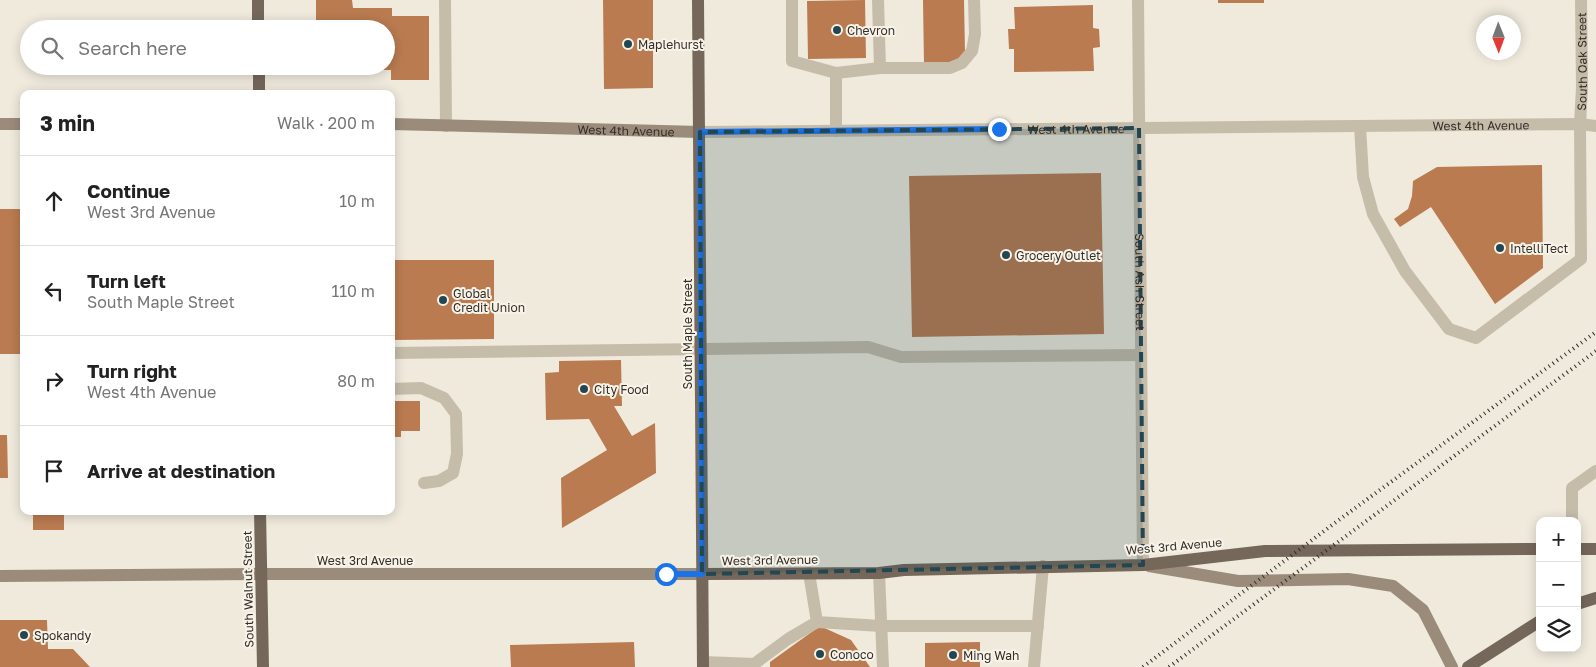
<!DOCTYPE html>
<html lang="en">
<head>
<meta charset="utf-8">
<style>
  body { margin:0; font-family:"Golos Text",sans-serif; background:#f2f2f2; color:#222 }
  .controls { position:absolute; right:15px; bottom:15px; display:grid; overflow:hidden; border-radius:10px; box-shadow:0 2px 12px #0003 }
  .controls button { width:45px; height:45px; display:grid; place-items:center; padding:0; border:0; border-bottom:1px solid #e0e0e0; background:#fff; color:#222; font:25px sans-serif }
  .compass { position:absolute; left:1476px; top:15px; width:45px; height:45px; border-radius:50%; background:#fff; box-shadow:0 2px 12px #0003; rotate:179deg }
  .stop { position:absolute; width:15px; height:15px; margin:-11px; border:4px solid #1a73e8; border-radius:50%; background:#fff }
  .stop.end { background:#1a73e8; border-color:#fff; box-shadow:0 1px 5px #0008 }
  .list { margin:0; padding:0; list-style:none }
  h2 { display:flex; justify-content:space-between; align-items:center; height:65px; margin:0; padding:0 20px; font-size:21px }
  h2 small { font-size:16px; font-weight:400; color:#767676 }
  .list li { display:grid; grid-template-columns:32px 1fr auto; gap:15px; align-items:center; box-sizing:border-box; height:90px; padding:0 20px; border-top:1px solid #e0e0e0 }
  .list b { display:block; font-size:19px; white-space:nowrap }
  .list p { margin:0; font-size:16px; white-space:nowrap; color:#767676 }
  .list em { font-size:16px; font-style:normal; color:#767676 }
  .icon { flex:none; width:28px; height:28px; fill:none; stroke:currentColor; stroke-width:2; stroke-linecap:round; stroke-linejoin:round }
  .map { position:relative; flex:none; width:1596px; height:667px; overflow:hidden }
  .search { position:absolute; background:#fff; box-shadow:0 2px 12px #0003; left:20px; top:20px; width:375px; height:55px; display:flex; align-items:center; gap:12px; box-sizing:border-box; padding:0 18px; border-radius:28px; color:#767676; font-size:19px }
  .panel { position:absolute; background:#fff; box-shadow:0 2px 12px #0003; left:20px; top:90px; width:375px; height:425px; border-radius:10px }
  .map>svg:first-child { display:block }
  .building { fill:#ba7b50 }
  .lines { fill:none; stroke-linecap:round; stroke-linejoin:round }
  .service { stroke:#c6bcaa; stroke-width:12 }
  .minor { stroke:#c6bcaa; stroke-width:12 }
  .tertiary { stroke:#c6bcaa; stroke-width:12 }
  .secondary { stroke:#9a8b7b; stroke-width:12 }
  .primary { stroke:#75685b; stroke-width:12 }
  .rail { stroke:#342e28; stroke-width:4; stroke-dasharray:1 4; stroke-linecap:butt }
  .route { stroke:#1a73e8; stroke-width:6 }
  .marked { fill:#224752; fill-opacity:0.2; stroke:#224752; stroke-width:4; stroke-dasharray:10 6; stroke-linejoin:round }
  .poi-dot { fill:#224752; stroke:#f8f3e8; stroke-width:2 }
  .labels { text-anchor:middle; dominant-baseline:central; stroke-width:4; stroke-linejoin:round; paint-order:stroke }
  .poi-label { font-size:12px; fill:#342e28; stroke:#f8f3e8; text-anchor:start }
  .street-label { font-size:12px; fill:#342e28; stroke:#f8f3e8 }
</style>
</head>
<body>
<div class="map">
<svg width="1596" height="667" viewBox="0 0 1596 667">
  <rect width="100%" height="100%" fill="#efeadc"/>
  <path class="building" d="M 316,0 L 352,0 L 353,8 L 392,8 L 392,16 L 429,16 L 429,80 L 391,80 L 391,70 L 353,70 L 353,66 L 386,66 L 386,29 L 316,29 Z
    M 603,0 L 653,0 L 653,88 L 604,89 Z
    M 865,0 L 866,58 L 808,59 L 807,1 Z
    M 923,0 L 964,0 L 965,52 L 953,64 L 924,65 Z
    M 1218,0 L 1264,0 L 1264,3 L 1218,3 Z
    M 1093,5 L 1093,28 L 1099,29 L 1100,47 L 1093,48 L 1094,71 L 1014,72 L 1014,49 L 1009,49 L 1008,29 L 1015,29 L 1014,7 Z
    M 1542,165 L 1543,268 L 1495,304 L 1431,207 L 1400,227 L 1394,219 L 1408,209 L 1412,196 L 1413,181 L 1437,167 Z
    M 1101,173 L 1104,334 L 912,337 L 909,176 Z
    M 0,209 L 24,209 L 24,354 L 0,354 Z
    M 391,260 L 494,260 L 494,339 L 391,340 Z
    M 621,360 L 622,406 L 614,406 L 632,436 L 655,423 L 656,473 L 562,528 L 561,478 L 607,450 L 589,419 L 546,420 L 545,373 L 559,372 L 559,361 Z
    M 391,401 L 420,401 L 420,431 L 401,431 L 401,437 L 391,437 Z
    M 0,435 L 7,435 L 8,478 L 0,478 Z
    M 33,511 L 64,511 L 64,530 L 33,530 Z
    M 0,620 L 47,620 L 48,649 L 73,649 L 90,667 L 0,667 Z
    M 820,626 L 851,640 L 870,667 L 770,667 L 770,662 Z
    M 634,642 L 635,667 L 511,667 L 510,645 Z
    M 980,642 L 980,667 L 925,667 L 925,643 Z"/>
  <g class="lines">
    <g class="service">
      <path d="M 445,0 L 446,126"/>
      <path d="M 792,0 L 792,61 L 836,73 L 880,68 L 878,0"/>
      <path d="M 880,68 L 950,68 L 962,63 L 972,51 L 975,34 L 974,0"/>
      <path id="s1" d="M 1360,126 L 1363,177 L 1373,214 L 1405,271 L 1449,329 L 1476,338 L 1581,259 L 1580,124 L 1582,87 L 1581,0"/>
      <path d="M 836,131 L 836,73"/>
      <path d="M 391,353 L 868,347 L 901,357 L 1141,355"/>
      <path d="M 391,389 L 421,388 L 444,398 L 456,414 L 457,454 L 453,473 L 439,481 L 424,483"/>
      <path d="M 1572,521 L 1572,488 L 1596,471"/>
      <path d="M 809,573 L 817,622 L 881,626 L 1038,626"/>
      <path d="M 879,573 L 883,667"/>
      <path d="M 703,662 L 754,664 L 755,667"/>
      <path d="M 754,664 L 788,639 L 817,622"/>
      <path d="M 1034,667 L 1043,566"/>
    </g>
    <path class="minor" id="s2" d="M 1138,0 L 1143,565"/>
    <path class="tertiary" id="s3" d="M 700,132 L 1580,124 L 1596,126"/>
    <g class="secondary">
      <path d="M 0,124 L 24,124"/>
      <path id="s4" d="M 391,124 L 700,132"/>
      <path d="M 1149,566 L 1238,581 L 1348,579 L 1393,586 L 1423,610 L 1452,667"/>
      <path d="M 0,576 L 262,574 L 702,574"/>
    </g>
    <path class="primary" d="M 258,0 L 258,29
      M 698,0 L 703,667
      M 259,66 L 259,94
      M 260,511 L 263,667
      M 1577,549 L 1596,549
      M 702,574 L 879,573 L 904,570 L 1143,565 L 1265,551 L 1540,549
      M 1577,604 L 1596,598
      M 1468,667 L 1540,621"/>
    <path class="rail" d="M 1143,667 L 1332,525 L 1596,332
      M 1169,667 L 1596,351"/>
  </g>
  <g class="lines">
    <path class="route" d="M 666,574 L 702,574 L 700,132 L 999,129"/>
  </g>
  <path class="marked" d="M 1139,128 L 1143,565 L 702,574 L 700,132 Z"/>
  <g class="poi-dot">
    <circle cx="837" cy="30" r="5"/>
    <circle cx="628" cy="44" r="5"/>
    <circle cx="1500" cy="248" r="5"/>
    <circle cx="1006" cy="255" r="5"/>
    <circle cx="443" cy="300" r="5"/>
    <circle cx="584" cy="389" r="5"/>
    <circle cx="24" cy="635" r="5"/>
    <circle cx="820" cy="654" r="5"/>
    <circle cx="953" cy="655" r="5"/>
  </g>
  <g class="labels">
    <g class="poi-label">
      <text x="847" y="30">Chevron</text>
      <text x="638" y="44">Maplehurst</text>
      <text x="1510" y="248">IntelliTect</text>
      <text x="1016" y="255">Grocery Outlet</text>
      <text x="453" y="293">Global<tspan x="453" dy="14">Credit Union</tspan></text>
      <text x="594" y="389">City Food</text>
      <text x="34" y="635">Spokandy</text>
      <text x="830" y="654">Conoco</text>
      <text x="963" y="655">Ming Wah</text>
    </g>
    <g class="street-label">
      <text stroke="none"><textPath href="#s1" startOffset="585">South Oak Street</textPath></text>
      <text stroke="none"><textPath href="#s3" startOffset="781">West 4th Avenue</textPath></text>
      <text stroke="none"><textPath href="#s3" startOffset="376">West 4th Avenue</textPath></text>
      <text stroke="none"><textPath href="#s4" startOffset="235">West 4th Avenue</textPath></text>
      <text stroke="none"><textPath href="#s2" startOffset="282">South Ash Street</textPath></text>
      <text transform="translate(687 334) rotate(-90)">South Maple Street</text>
      <text transform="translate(1174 546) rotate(-5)">West 3rd Avenue</text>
      <text x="365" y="560">West 3rd Avenue</text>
      <text transform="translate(770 560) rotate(-1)">West 3rd Avenue</text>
      <text transform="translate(248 589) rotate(-91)">South Walnut Street</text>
    </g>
  </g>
</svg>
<div class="controls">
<button>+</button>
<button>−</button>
<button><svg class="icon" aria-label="layers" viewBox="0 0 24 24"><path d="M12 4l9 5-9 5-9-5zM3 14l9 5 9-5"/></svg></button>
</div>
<svg class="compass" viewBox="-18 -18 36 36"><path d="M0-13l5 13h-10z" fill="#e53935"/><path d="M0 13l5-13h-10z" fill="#767676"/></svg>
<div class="stop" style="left:666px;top:574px"></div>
<div class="stop end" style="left:999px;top:129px"></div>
<div class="search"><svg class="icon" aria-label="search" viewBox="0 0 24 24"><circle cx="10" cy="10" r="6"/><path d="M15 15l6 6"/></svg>Search here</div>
<section class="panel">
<h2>3 min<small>Walk · 200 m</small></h2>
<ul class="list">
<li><svg class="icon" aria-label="ahead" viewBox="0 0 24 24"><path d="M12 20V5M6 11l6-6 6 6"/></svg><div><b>Continue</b><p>West 3rd Avenue</p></div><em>10 m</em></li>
<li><svg class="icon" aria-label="left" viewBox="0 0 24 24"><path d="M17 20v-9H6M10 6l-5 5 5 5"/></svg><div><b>Turn left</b><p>South Maple Street</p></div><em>110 m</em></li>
<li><svg class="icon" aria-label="right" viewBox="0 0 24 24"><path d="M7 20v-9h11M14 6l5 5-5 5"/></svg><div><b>Turn right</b><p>West 4th Avenue</p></div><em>80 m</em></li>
<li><svg class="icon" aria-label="arrive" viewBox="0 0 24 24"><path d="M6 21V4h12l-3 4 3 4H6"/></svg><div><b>Arrive at destination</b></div></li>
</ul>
</section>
</div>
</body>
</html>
